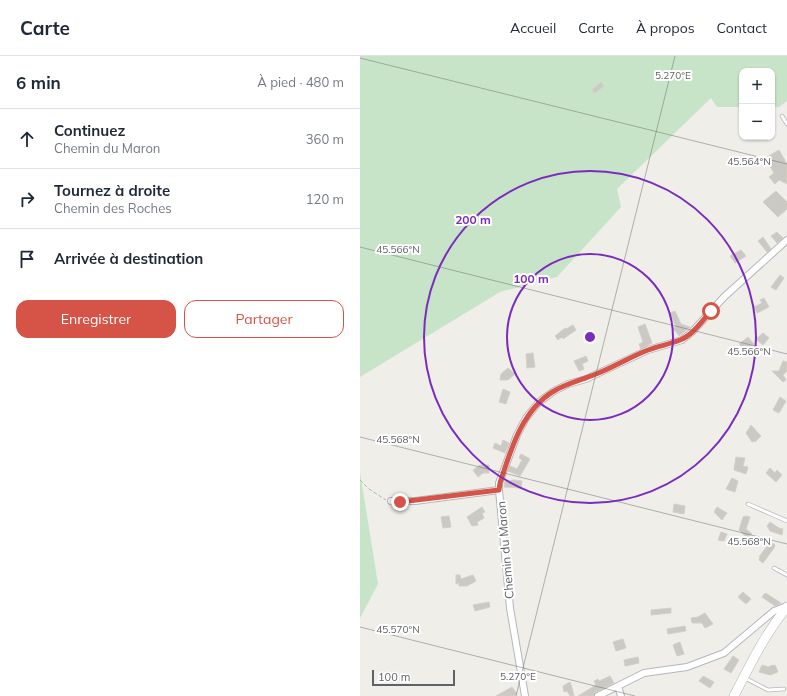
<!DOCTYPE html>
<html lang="fr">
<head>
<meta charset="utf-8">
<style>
  body { margin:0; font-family:Mulish,sans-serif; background:#f2f2f3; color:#1f2937 }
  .controls { position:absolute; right:12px; top:12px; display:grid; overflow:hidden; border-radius:8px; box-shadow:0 1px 3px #0004 }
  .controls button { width:36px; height:36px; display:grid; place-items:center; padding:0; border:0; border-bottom:1px solid #e0e1e3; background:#fff; color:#1f2937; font:20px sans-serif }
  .scale { position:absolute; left:12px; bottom:10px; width:83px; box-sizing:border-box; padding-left:4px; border:2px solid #5f6266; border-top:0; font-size:11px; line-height:14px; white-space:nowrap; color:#5f6266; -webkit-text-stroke:3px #fff; paint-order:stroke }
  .stop { position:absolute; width:12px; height:12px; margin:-9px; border:3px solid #d65347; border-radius:50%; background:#fff }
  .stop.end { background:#d65347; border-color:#fff; box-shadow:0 1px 4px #0008 }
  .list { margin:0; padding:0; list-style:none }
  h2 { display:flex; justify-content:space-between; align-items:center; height:52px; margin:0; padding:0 16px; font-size:17px }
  h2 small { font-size:13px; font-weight:400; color:#747a83 }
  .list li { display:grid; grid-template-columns:26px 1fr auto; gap:12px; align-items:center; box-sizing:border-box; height:60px; padding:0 16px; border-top:1px solid #e0e1e3 }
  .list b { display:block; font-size:15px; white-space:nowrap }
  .list p { margin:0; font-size:13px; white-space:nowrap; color:#747a83 }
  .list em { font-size:13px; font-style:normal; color:#747a83 }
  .actions { display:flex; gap:8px; padding:12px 16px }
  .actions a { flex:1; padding:9px 0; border:1px solid #d65347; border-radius:12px; text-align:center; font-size:14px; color:#d65347 }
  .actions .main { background:#d65347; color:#fff }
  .icon { flex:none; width:22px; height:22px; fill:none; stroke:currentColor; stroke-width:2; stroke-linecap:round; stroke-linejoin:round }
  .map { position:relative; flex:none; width:427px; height:640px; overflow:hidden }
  header { display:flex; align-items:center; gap:24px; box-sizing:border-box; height:56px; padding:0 20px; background:#fff; border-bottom:1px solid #e0e1e3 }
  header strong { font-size:19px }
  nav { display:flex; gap:22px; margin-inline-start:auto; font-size:14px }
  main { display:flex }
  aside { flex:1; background:#fff }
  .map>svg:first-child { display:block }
  .green { fill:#c8e4c8 }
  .building { fill:#cbc9c4; stroke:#d4d0c7 }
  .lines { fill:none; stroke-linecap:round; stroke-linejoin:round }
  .lane-casing { stroke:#b5b7bb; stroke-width:4.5 }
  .street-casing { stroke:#b5b7bb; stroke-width:8 }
  .secondary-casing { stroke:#b4b6ba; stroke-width:10 }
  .path { stroke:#a1c4ac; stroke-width:1; stroke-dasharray:4 2; stroke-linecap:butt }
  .lane { stroke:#fff; stroke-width:3 }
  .street { stroke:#fff; stroke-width:6 }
  .secondary { stroke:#fff; stroke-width:9 }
  .route { stroke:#d65347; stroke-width:5 }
  .ticks { fill:none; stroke:#5f6266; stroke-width:1; stroke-opacity:0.45 }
  .ring { fill:none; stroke:#7b2cbf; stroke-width:2 }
  .labels { text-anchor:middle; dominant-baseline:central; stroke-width:4; stroke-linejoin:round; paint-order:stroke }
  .street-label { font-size:12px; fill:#5f6266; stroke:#fff }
  .ticks-label { font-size:10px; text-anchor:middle; fill:#5f6266; stroke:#fff; stroke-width:4; stroke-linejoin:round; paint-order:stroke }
  .centre { fill:#7b2cbf; stroke:#fff; stroke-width:2 }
  .ring-label { font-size:12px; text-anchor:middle; font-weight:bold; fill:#7b2cbf; stroke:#fff; stroke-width:4; stroke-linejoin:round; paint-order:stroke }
</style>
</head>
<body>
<header>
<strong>Carte</strong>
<nav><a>Accueil</a><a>Carte</a><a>À propos</a><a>Contact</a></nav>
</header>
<main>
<aside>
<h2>6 min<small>À pied · 480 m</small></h2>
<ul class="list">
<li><svg class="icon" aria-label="ahead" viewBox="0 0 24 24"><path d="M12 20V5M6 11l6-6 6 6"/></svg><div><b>Continuez</b><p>Chemin du Maron</p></div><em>360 m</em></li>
<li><svg class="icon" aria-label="right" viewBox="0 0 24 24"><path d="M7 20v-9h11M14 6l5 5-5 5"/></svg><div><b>Tournez à droite</b><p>Chemin des Roches</p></div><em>120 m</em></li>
<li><svg class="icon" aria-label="arrive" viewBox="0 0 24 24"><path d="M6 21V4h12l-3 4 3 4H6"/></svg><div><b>Arrivée à destination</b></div></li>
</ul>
<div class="actions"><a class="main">Enregistrer</a><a>Partager</a></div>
</aside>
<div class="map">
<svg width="427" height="640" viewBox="0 0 427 640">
  <rect width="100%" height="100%" fill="#efeee8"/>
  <path class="green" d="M 0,0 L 427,0 L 427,45 L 419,51 L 412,51 L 412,15 L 382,15 L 382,51 L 357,51 L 351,42 L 257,133 L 261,151 L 197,221 L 140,236 L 0,321 Z
    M 0,416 L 18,528 L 0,562 Z"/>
  <path class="building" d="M 241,26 L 244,30 L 235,37 L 232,34 Z
    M 419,94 L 427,108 L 427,128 L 419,124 L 415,128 L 409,121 L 414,117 L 405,102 Z
    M 416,135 L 427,146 L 427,153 L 418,161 L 403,146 Z
    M 417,176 L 423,182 L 417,187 L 411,180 Z
    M 403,181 L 411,193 L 407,196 L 398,185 Z
    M 381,194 L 386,200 L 375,207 L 370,200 Z
    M 420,219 L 424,222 L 416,234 L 411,231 Z
    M 404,242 L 409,251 L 397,257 L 394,251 L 402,247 L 400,244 Z
    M 315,255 L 321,268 L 330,271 L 319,280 L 313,272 L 316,271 L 310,257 Z
    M 285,268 L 292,287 L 281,293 L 279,288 L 283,286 L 278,271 Z
    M 213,269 L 216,274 L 203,283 L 202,281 L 198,284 L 195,280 L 205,272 L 206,273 Z
    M 403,277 L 409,282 L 403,289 L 396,283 Z
    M 388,281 L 394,288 L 386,295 L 379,288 Z
    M 173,297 L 175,311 L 167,312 L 166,298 Z
    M 226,300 L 228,305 L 222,308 L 224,313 L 219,315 L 214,305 Z
    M 423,305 L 427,306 L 427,315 L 423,319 L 426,324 L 423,326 L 412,315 L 419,315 Z
    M 148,312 L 155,318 L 148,324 L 140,324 L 141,318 Z
    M 143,333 L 150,336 L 146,348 L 139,346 Z
    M 420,341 L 426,345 L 419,357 L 413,354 Z
    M 391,369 L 401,380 L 395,386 L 394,385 L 392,386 L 386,377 Z
    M 143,384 L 149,387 L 145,397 L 133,392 L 135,387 L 141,390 Z
    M 161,398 L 170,403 L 160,420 L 148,415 L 150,410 L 157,413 L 162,404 L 159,402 Z
    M 376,401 L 385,402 L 383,410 L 388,411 L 386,418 L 374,414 Z
    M 120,409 L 129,409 L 129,417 L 123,417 L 118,421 L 113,414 Z
    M 410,412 L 415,417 L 417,414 L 422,419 L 416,426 L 406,417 Z
    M 372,422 L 378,425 L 375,436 L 366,433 Z
    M 154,424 L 162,425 L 161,432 L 144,431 L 145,425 Z
    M 314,448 L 325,450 L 324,458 L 313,456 Z
    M 122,451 L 125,456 L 122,457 L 124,462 L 117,466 L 118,469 L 112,470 L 107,461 Z
    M 357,451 L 367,457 L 362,464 L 354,456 Z
    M 89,460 L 91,471 L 83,472 L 81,461 Z
    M 386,460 L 390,461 L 386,473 L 392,478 L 387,482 L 379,474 L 383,461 Z
    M 410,466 L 419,472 L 423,473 L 422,479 L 410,475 L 407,470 Z
    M 361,476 L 367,478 L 364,485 L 358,484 Z
    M 410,486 L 415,489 L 414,492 L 403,507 L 399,504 L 400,502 L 399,501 Z
    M 96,519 L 100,519 L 101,523 L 113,519 L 116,525 L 107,530 L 99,530 L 99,527 L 96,528 Z
    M 383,536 L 391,543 L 386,548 L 378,541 Z
    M 405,537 L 407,538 L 421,547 L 415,550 L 402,541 Z
    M 129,546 L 130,551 L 115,555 L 113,549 Z
    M 311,552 L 311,557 L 291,559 L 291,554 Z
    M 345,557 L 353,568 L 345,572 L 342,567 L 332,567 L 331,562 L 338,561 Z
    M 325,570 L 326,575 L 308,578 L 307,573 Z
    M 263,583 L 266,592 L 256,595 L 253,586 Z
    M 320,586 L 324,598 L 317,600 L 313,589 Z
    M 373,600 L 379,604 L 371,617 L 364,613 Z
    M 278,601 L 279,607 L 265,610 L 264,604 Z
    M 402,609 L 409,611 L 410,610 L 415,609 L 418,616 L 410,619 L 399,616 Z
    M 250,620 L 254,627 L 236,636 L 234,640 L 218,640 L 236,629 L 234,625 L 238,623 L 239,625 Z
    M 343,620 L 354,626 L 350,632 L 339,625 Z
    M 210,626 L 212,632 L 214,640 L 210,640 L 207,635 L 204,636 L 203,630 Z
    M 152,631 L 157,638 L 154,640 L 136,640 Z"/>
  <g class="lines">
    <g class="lane-casing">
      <path id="lane" d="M 422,60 L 427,68
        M 388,448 L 427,465
        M 414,512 L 427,519
        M 385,622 L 408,634 L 424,633"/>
    </g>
    <g class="street-casing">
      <path id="street" d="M 31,445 L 55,445 L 139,434
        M 258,630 L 261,640
        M 165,640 L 150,552 L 139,434 L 139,427 L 157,379 L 166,362 L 179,346 L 194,335 L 208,328 L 226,323 L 288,294 L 322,284 L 332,276 L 364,241 L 427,184
        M 238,640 L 284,617 L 327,611 L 364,597 L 414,555 L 427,550"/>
    </g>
    <g class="secondary-casing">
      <path id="secondary" d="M 374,640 C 390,609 405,578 427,551"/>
    </g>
    <path class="path" d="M 0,424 L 9,433 L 26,444"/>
    <use href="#lane" class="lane"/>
    <use href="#street" class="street"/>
    <use href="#secondary" class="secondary"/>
  </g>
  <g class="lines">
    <path class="route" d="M 40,446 L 139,434 L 140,427 C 151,393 162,354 194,335 C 207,327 222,324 236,318 C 254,311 270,301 288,294 C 299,290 310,288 320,284 C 333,279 342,265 351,255"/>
  </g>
  <path class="ticks" d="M 0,2 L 427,108M 0,191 L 427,298M 0,381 L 427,488M 0,571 L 275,640M 156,640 L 315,0"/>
  <g class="ring">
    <circle cx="230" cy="281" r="83"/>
    <circle cx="230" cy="281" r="166"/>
  </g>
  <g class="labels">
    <g class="street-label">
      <text transform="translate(145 494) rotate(-95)">Chemin du Maron</text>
    </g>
  </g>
  <g class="ticks-label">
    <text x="313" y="23">5.270°E</text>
    <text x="389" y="109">45.564°N</text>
    <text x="38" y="197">45.566°N</text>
    <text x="389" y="299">45.566°N</text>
    <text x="38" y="387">45.568°N</text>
    <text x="389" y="489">45.568°N</text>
    <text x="38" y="577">45.570°N</text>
    <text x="158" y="624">5.270°E</text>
  </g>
  <circle cx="230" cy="281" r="6" class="centre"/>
  <g class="ring-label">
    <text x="113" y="168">200 m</text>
    <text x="171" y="227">100 m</text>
  </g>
</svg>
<div class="controls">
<button>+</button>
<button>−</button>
</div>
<div class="scale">100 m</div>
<div class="stop" style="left:351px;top:255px"></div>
<div class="stop end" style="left:40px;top:446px"></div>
</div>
</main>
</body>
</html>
